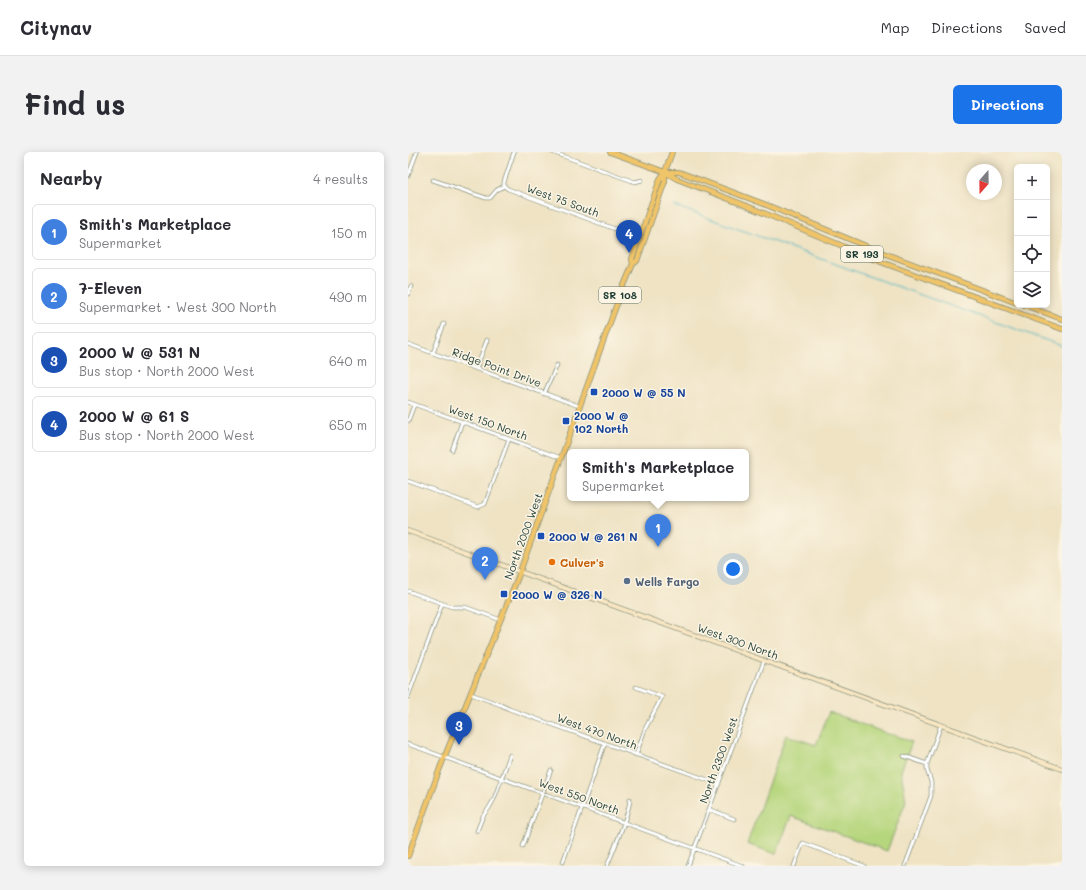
<!DOCTYPE html>
<html lang="en">
<head>
<meta charset="utf-8">
<style>
  body { margin:0; font-family:Mali,sans-serif; background:#f2f2f3; color:#2b2b33 }
  .controls { position:absolute; right:12px; top:12px; display:grid; overflow:hidden; border-radius:6px; box-shadow:0 2px 10px #0003 }
  .controls button { width:36px; height:36px; display:grid; place-items:center; padding:0; border:0; border-bottom:1px solid #e1e1e2; background:#fff; color:#2b2b33; font:20px sans-serif }
  .compass { position:absolute; left:558px; top:12px; width:36px; height:36px; border-radius:50%; background:#fff; box-shadow:0 2px 10px #0003; rotate:200deg }
  .you { position:absolute; left:325px; top:417px; width:14px; height:14px; margin:-10px; border:3px solid #fff; border-radius:50%; background:#1a73e8; box-shadow:0 0 0 6px #1a73e833 }
  .badge { display:grid; place-items:center; width:26px; height:26px; border-radius:50%; background:#1a73e8; color:#fff; font-size:13px; font-weight:700 }
  .pin { position:absolute; translate:-50% -33px; filter:drop-shadow(0 1px 2px #0008) }
  .pin::after { content:''; position:absolute; top:21px; width:14px; height:12px; background:inherit; clip-path:polygon(0 0,100% 0,50% 100%) }
  .popup { position:absolute; left:159px; top:297px; width:182px; height:52px; box-sizing:border-box; display:grid; place-content:center; border-radius:6px; background:#fff; filter:drop-shadow(0 1px 3px #0005); font-size:13px; white-space:nowrap; color:#7c7c81 }
  .popup b { font-size:15px; color:#2b2b33 }
  .popup::after { content:''; position:absolute; left:50%; top:100%; margin-left:-8px; border:8px solid transparent; border-top-color:#fff }
  .list { margin:0; padding:0; list-style:none }
  h2 { display:flex; justify-content:space-between; align-items:center; height:52px; margin:0; padding:0 16px; font-size:17px }
  h2 small { font-size:13px; font-weight:400; color:#7c7c81 }
  .list li { display:grid; grid-template-columns:26px 1fr auto; gap:12px; align-items:center; box-sizing:border-box; height:56px; margin:0 8px 8px; padding:0 8px; border:1px solid #e1e1e2; border-radius:6px }
  .list b { display:block; font-size:15px; white-space:nowrap }
  .list p { margin:0; font-size:13px; white-space:nowrap; color:#7c7c81 }
  .list em { font-size:13px; font-style:normal; color:#7c7c81 }
  .icon { flex:none; width:22px; height:22px; fill:none; stroke:currentColor; stroke-width:2; stroke-linecap:round; stroke-linejoin:round }
  .map { position:relative; flex:none; width:654px; height:714px; overflow:hidden; border-radius:6px }
  header { display:flex; align-items:center; gap:24px; box-sizing:border-box; height:56px; padding:0 20px; background:#fff; border-bottom:1px solid #e1e1e2 }
  header strong { font-size:19px }
  nav { display:flex; gap:22px; margin-inline-start:auto; font-size:14px }
  .intro { display:flex; align-items:center; justify-content:space-between; box-sizing:border-box; height:96px; padding:0 24px }
  h1 { margin:0; font-size:28px }
  .button { padding:10px 18px; border-radius:6px; background:#1a73e8; color:#fff; font-size:14px; font-weight:700 }
  main { display:flex; gap:24px; padding:0 24px }
  aside { flex:1; background:#fff; border-radius:6px; box-shadow:0 2px 10px #0003 }
  .map>svg:first-child { display:block }
  .green { fill:#b6d67d; stroke:#6a8a58 }
  .lines { fill:none; stroke-linecap:round; stroke-linejoin:round }
  .stream { stroke:#43b1c0; stroke-width:1 }
  .street-casing { stroke:#87907c; stroke-width:4.5 }
  .secondary-casing { stroke:#87907c; stroke-width:5.5 }
  .primary-casing { stroke:#87907c; stroke-width:6 }
  .street { stroke:#fff; stroke-width:3 }
  .secondary { stroke:#f9e7c3; stroke-width:4 }
  .primary { stroke:#f0c469; stroke-width:4.5 }
  .transit-dot { fill:#1a4fb4; stroke:#fcf5e5; stroke-width:1.5 }
  .food-dot { fill:#e8710a; stroke:#fcf5e5; stroke-width:1.5 }
  .service-dot { fill:#5c6f8a; stroke:#fcf5e5; stroke-width:1.5 }
  .labels { text-anchor:middle; dominant-baseline:central; stroke-width:3; stroke-linejoin:round; paint-order:stroke }
  .shield { fill:#fcf5e5; stroke:#617469; stroke-width:1 }
  .shield-label { font-size:10px; font-weight:bold; fill:#1f3d34 }
  .street-label { font-size:11px; fill:#1f3d34; stroke:#fcf5e5 }
  .transit-label { font-size:11px; font-weight:bold; fill:#164399; stroke:#fcf5e5; text-anchor:start }
  .food-label { font-size:11px; font-weight:bold; fill:#c56008; stroke:#fcf5e5; text-anchor:start }
  .service-label { font-size:11px; font-weight:bold; fill:#4e5e75; stroke:#fcf5e5; text-anchor:start }
</style>
</head>
<body>
<header>
<strong>Citynav</strong>
<nav><a>Map</a><a>Directions</a><a>Saved</a></nav>
</header>
<div class="intro"><h1>Find us</h1><a class="button">Directions</a></div>
<main>
<aside>
<h2>Nearby<small>4 results</small></h2>
<ul class="list">
<li><span class="badge" style="background:#3f7fe0">1</span><div><b>Smith's Marketplace</b><p>Supermarket</p></div><em>150 m</em></li>
<li><span class="badge" style="background:#3f7fe0">2</span><div><b>7-Eleven</b><p>Supermarket · West 300 North</p></div><em>490 m</em></li>
<li><span class="badge" style="background:#1a4fb4">3</span><div><b>2000 W @ 531 N</b><p>Bus stop · North 2000 West</p></div><em>640 m</em></li>
<li><span class="badge" style="background:#1a4fb4">4</span><div><b>2000 W @ 61 S</b><p>Bus stop · North 2000 West</p></div><em>650 m</em></li>
</ul>
</aside>
<div class="map">
<svg width="654" height="714" viewBox="0 0 654 714">
  <rect width="100%" height="100%" fill="#fcf5e5"/>
  <filter id="ink" filterUnits="userSpaceOnUse"><feTurbulence type="fractalNoise" baseFrequency=".025" numOctaves="2"/><feDisplacementMap in="SourceGraphic" scale="8" xChannelSelector="R" yChannelSelector="G"/><feConvolveMatrix kernelMatrix="1 2 1 2 8 2 1 2 1" color-interpolation-filters="sRGB"/></filter>
  <filter id="wash" filterUnits="userSpaceOnUse"><feTurbulence type="fractalNoise" baseFrequency=".012" numOctaves="4" result="noise"/><feDisplacementMap in="SourceGraphic" scale="16" xChannelSelector="R" yChannelSelector="G"/><feGaussianBlur stdDeviation="0.9" result="paint"/><feColorMatrix in="noise" values="0 0 0 0 0 0 0 0 0 0 0 0 0 0 0 0 0 1.4 0 .05"/><feComposite in="paint" operator="in"/></filter>
  <g filter="url(#wash)">
    <rect width="100%" height="100%" fill="#efe3c4"/>
    <path class="green" d="M 421,560 L 483,583 L 484,582 L 504,590 L 493,619 L 498,649 L 479,699 L 383,664 L 368,702 L 339,692 L 378,583 L 408,593 Z"/>
    <g class="lines">
      <path class="stream" d="M 267,54 L 654,194"/>
    </g>
  </g>
  <g filter="url(#ink)">
    <g class="lines">
      <g class="street-casing">
        <path id="street" d="M 144,0 L 227,30 L 234,28
          M 0,24 L 9,0
          M 25,28 L 78,46 L 82,46 L 89,38 L 96,34
          M 96,34 L 100,37 L 231,86
          M 96,34 L 96,30 L 106,0
          M 0,142 L 3,134
          M 0,192 L 171,254
          M 25,201 L 36,172
          M 68,217 L 79,188
          M 136,242 L 149,213
          M 0,250 L 153,306
          M 0,269 L 6,253
          M 44,298 L 54,270
          M 0,329 L 70,355 L 77,352 L 101,287
          M 0,439 L 44,455 L 57,455 L 93,468
          M 228,535 L 254,545 L 237,577 L 228,603
          M 63,542 L 93,553 L 101,557 L 311,632
          M 0,545 L 34,452
          M 0,592 L 335,714
          M 496,604 L 519,612
          M 301,657 L 326,667
          M 69,679 L 75,664 L 81,656 L 86,647 L 102,603
          M 115,694 L 143,618
          M 155,710 L 197,591
          M 199,714 C 206,697 221,663 222,647
          M 280,714 L 356,509
          M 386,714 L 395,691 L 456,714
          M 497,714 L 523,644 L 523,630 L 519,618 L 519,612 L 533,573"/>
      </g>
      <g class="secondary-casing">
        <path id="secondary" d="M 0,379 L 654,617"/>
      </g>
      <g class="primary-casing">
        <path id="primary" d="M 202,0 L 257,20 L 269,27 L 334,52 L 473,110 L 654,177
          M 257,20 L 271,20 L 356,52 L 470,99 L 609,151
          M 225,112 L 224,107 L 252,27 L 257,20 L 264,0
          M 616,153 L 654,167
          M 0,704 L 32,616 L 110,425 L 212,143 L 225,112 L 229,109 L 257,29 L 257,20"/>
      </g>
      <use href="#street" class="street"/>
      <use href="#secondary" class="secondary"/>
      <use href="#primary" class="primary"/>
    </g>
  </g>
  <g class="transit-dot">
    <rect x="182" y="236" width="8" height="8" rx="2"/>
    <rect x="154" y="265" width="8" height="8" rx="2"/>
    <rect x="129" y="380" width="8" height="8" rx="2"/>
    <rect x="92" y="438" width="8" height="8" rx="2"/>
  </g>
  <circle class="food-dot" cx="144" cy="410" r="4"/>
  <circle class="service-dot" cx="219" cy="429" r="4"/>
  <g class="labels">
    <g class="shield">
      <rect x="433" y="94" width="42" height="16" rx="3"/>
      <rect x="191" y="135" width="42" height="16" rx="3"/>
    </g>
    <g class="shield-label">
      <text x="454" y="102">SR 193</text>
      <text x="212" y="143">SR 108</text>
    </g>
    <g class="street-label">
      <text transform="translate(155 48) rotate(20)">West 75 South</text>
      <text transform="translate(89 215) rotate(20)">Ridge Point Drive</text>
      <text transform="translate(80 270) rotate(20)">West 150 North</text>
      <text transform="translate(115 384) rotate(-70)">North 2000 West</text>
      <text transform="translate(330 489) rotate(20)">West 300 North</text>
      <text transform="translate(189 579) rotate(20)">West 470 North</text>
      <text transform="translate(310 608) rotate(-70)">North 2300 West</text>
      <text transform="translate(171 644) rotate(20)">West 550 North</text>
    </g>
    <g class="transit-label">
      <text x="194" y="240">2000 W @ 55 N</text>
      <text x="166" y="263">2000 W @<tspan x="166" dy="13">102 North</tspan></text>
      <text x="141" y="384">2000 W @ 261 N</text>
      <text x="104" y="442">2000 W @ 326 N</text>
    </g>
    <g class="food-label">
      <text x="152" y="410">Culver's</text>
    </g>
    <g class="service-label">
      <text x="227" y="429">Wells Fargo</text>
    </g>
  </g>
</svg>
<div class="controls">
<button>+</button>
<button>−</button>
<button><svg class="icon" aria-label="locate" viewBox="0 0 24 24"><circle cx="12" cy="12" r="6"/><path d="M12 2v4M12 18v4M2 12h4M18 12h4"/></svg></button>
<button><svg class="icon" aria-label="layers" viewBox="0 0 24 24"><path d="M12 4l9 5-9 5-9-5zM3 14l9 5 9-5"/></svg></button>
</div>
<svg class="compass" viewBox="-18 -18 36 36"><path d="M0-13l5 13h-10z" fill="#e53935"/><path d="M0 13l5-13h-10z" fill="#7c7c81"/></svg>
<div class="you"></div>
<div class="pin badge" style="left:250px;top:395px;background:#3f7fe0">1</div>
<div class="popup"><b>Smith's Marketplace</b>Supermarket</div>
<div class="pin badge" style="left:77px;top:428px;background:#3f7fe0">2</div>
<div class="pin badge" style="left:51px;top:593px;background:#1a4fb4">3</div>
<div class="pin badge" style="left:221px;top:101px;background:#1a4fb4">4</div>
</div>
</main>
</body>
</html>
